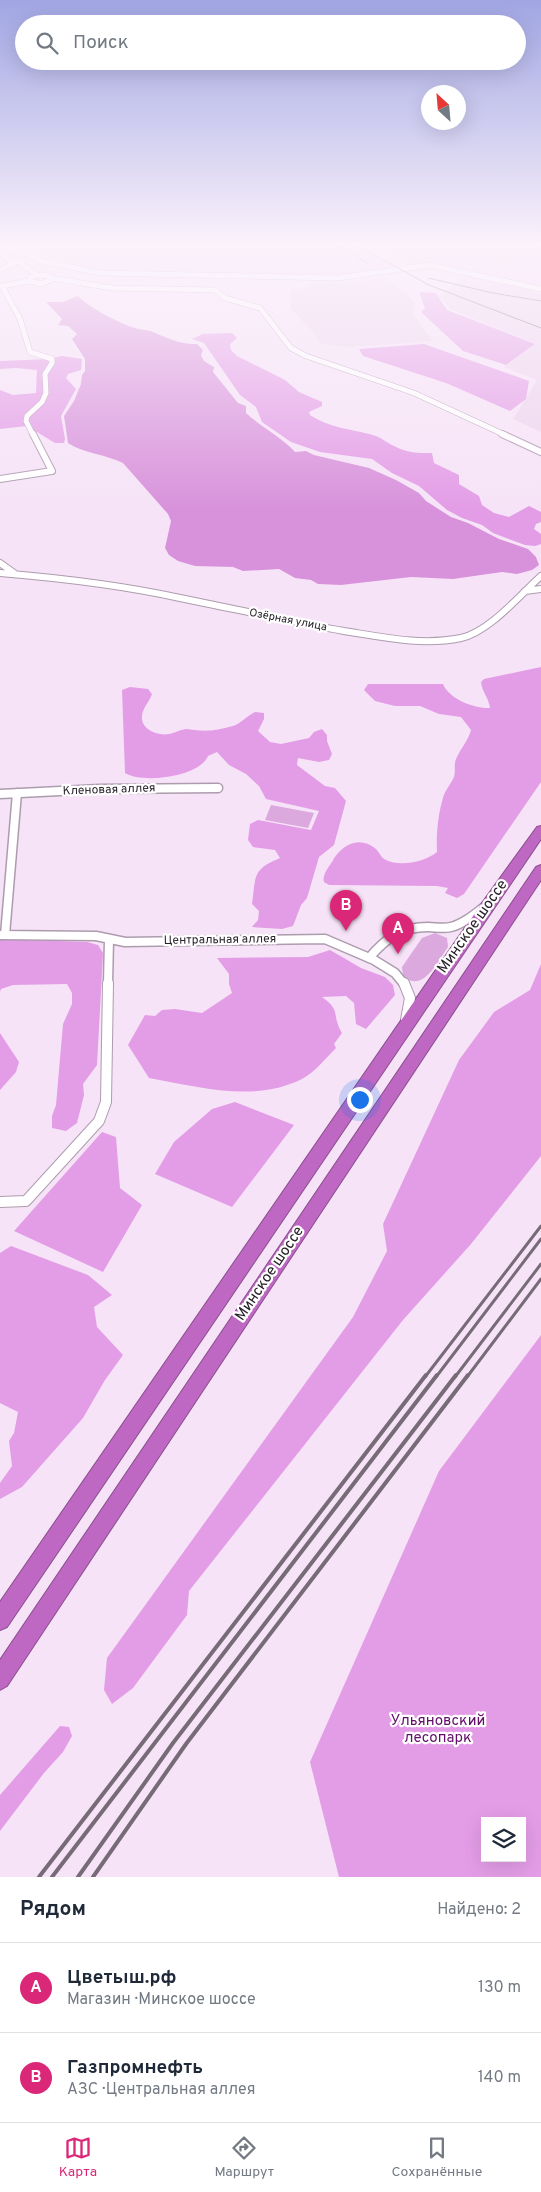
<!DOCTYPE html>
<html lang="ru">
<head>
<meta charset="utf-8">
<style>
  body { margin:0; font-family:Overpass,sans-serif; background:#f2f2f3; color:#1f2937 }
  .controls { position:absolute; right:15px; bottom:15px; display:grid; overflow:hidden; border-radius:0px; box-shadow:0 5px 20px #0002 }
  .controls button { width:45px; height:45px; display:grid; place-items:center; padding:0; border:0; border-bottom:1px solid #e0e1e3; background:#fff; color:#1f2937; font:25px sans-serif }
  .compass { position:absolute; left:421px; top:85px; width:45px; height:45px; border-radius:50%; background:#fff; box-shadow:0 5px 20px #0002; rotate:334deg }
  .you { position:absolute; left:359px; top:1099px; width:18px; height:18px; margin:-12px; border:4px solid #fff; border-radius:50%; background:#1a73e8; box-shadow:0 0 0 8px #1a73e833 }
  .badge { display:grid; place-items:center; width:32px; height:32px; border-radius:50%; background:#db2777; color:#fff; font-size:16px; font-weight:700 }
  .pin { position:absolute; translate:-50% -41px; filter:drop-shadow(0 1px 2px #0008) }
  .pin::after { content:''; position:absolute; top:26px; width:18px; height:15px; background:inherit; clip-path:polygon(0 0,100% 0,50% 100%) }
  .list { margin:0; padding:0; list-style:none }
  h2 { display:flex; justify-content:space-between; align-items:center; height:65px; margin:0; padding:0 20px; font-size:21px }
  h2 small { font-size:16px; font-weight:400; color:#747a83 }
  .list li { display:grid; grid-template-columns:32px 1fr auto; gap:15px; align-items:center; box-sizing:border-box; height:90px; padding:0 20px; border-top:1px solid #e0e1e3 }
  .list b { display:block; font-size:19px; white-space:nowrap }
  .list p { margin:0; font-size:16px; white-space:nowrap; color:#747a83 }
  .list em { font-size:16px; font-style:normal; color:#747a83 }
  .icon { flex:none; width:28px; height:28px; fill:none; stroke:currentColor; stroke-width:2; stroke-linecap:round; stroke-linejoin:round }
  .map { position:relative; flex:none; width:541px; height:1877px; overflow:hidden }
  .search { position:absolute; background:#fff; box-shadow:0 5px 20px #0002; left:15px; right:15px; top:15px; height:55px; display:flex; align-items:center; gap:12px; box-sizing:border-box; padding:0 18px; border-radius:28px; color:#747a83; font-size:19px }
  .sheet { height:245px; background:#fff }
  nav { display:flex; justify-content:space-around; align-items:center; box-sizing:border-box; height:70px; border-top:1px solid #e0e1e3; background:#fff; font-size:14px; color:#747a83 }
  nav a { display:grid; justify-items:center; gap:2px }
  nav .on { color:#db2777 }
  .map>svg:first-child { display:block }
  .built { fill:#edd4ed }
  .green { fill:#dca9de }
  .forest { fill:#e39de6; fill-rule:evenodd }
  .water { fill:#d892db }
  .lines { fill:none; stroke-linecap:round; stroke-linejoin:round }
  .minor-far3-casing { stroke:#ad9cae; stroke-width:6 }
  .minor-far2-casing { stroke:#ad9cae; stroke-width:8 }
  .minor-far1-casing { stroke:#ad9cae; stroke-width:11 }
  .minor-casing { stroke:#ad9cae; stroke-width:12 }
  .highway-casing { stroke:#8a4f8d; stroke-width:2 }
  .minor-far3 { stroke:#fff; stroke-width:5 }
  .minor-far2 { stroke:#fff; stroke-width:6 }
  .minor-far1 { stroke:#fff; stroke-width:8 }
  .minor { stroke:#fff; stroke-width:10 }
  .highway { fill:#be68c3; fill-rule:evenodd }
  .rail-far2 { stroke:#766b77; stroke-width:1 }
  .rail-far1 { stroke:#766b77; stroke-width:3 }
  .rail { stroke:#766b77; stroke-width:4 }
  .labels { text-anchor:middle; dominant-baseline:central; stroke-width:4.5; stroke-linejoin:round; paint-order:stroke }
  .far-street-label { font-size:11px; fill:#282129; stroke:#fff }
  .street-label { font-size:12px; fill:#282129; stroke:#fff }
  .near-street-label { font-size:15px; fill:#282129; stroke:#fff }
  .near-park-label { font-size:15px; fill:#630e69; stroke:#fff }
</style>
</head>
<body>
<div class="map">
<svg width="541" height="1877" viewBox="0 0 541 1877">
  <rect width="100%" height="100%" fill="#f6e3f7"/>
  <path class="built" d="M 22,246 L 356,246 L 392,266 L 362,275 L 112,272 L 93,270 L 58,260 Z
    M 376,246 L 541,246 L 541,286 L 433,263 L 408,263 Z
    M 469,276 L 541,293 L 541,432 L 513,419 L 537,380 L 504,367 L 536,344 L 450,309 L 439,295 Z
    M 385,277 L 415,302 L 413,314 L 433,341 L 348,347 L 320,343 L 313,332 L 290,308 L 291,289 L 303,288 L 315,282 L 349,282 Z"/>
  <path class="green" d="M 271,805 L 314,813 L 308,828 L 265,820 Z
    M 435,933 L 447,938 L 448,947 C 438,961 423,994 403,976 L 402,967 L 422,938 Z"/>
  <path class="forest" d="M 419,292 L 436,293 L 447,310 L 535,344 L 506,365 L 463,351 L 421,312 L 425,308 Z
    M 232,333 L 237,338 L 230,344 L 231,350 L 237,356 L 285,380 L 299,392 L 322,402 L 322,406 L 309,412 L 310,415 C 329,428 352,429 373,435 C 381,437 387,443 394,446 C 406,453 419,453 432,453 L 434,463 L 459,475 L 459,484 L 479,496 L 482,505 L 494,513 L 509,517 L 529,506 L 541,512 L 541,522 L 536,524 L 534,529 L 541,534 L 541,544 L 535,546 L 525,545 L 493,533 L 482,525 L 462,518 L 447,510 L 419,486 L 392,473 L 372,459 L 320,452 L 291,442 L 262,422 L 256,407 L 240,395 L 204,343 L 192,339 L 203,334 Z
    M 424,344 L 529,381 L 526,399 L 510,411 L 446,383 L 363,356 L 359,349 Z
    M 62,356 L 82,359 L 81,370 L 68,374 L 66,378 L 76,389 L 61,416 L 65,439 L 64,443 L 55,443 L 27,426 L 0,429 L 0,390 L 13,395 L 36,393 L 37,370 L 16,368 L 0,369 L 0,361 L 49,359 Z
    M 541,667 L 541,782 L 464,894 L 457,898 L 445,893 L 448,888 L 437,886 L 329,885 L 324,882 C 322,875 328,868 332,862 C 341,845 359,835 376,849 C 380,853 381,858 386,860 C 400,867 425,862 437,852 C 436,835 438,814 443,798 C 445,790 451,784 454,777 C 456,770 453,764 457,757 C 461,748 468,741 471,730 L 461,717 L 439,714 L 420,706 L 395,706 L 375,701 L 364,690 L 368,684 L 443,684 C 449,699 475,709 490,708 C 489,698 482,692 481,682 L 484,679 Z
    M 130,687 L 148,689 L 152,694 C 149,703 141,709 142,719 C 143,730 158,736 169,734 C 175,733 181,729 187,729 C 206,732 215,731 233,726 C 240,724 248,715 255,712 L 264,713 L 264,719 L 258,731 L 270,742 L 281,744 L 309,738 L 314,732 L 322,729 L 327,735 L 327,741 L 332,754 L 329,760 L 319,762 L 298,758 L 297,765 L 325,786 L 335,788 L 346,801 L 334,845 L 319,857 L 307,898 L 301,905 L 293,926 L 282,929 L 252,927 L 258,920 L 259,911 L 252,904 C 256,875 252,870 280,858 L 275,850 L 253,847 L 248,840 L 250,824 L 258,820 L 311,830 L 319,811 L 266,799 L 259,786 L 246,774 L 229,765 L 217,752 L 208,756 C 199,777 143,784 125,773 L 122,690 Z
    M 0,939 L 87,942 L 98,945 L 103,953 L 97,1065 L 83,1084 L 84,1095 L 77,1123 L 66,1131 L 52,1128 L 52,1116 L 56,1105 L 63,1024 L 72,1004 L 72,993 L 67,984 L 13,985 L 1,989 L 0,992 Z
    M 330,950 L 361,968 L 385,977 L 393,985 L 395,995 L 366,1029 L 356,1024 L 354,1003 L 346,996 L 322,997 C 342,1011 331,1015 342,1033 L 334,1044 L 336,1048 C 326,1058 314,1073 302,1079 C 253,1103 200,1087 149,1078 L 128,1045 L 145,1015 L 155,1016 L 162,1010 L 175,1009 L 202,1013 L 232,993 L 229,984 L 229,974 L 217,958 L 308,957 Z
    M 541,964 L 541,1156 L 471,1244 L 403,1320 L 189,1591 L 187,1615 L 133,1688 L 112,1704 L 104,1690 L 107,1658 L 353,1317 L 387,1251 L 383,1224 L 459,1060 L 494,1012 L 530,990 Z
    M 0,1033 L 19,1062 L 16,1072 L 0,1090 Z
    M 235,1102 L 294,1125 L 232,1207 L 155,1174 L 174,1142 L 212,1109 Z
    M 102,1132 L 116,1137 L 120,1188 L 142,1205 L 103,1272 L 14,1231 Z
    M 11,1246 L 88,1275 L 112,1295 L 94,1307 L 97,1327 L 123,1355 L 105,1380 L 83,1418 L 22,1487 L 0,1499 L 0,1483 L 12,1466 L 9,1441 L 14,1433 L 18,1412 L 0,1403 L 0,1253 Z
    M 541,1335 L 541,1877 L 339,1877 L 310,1762 L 439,1471 ZM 485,1821 L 522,1821 L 522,1858 L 485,1858 Z
    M 60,1726 L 69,1727 L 72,1736 L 63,1752 L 44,1773 L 0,1831 L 0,1795 Z"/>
  <path class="water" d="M 78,296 C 90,308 118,323 135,328 C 141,330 148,330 153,332 C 167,338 182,345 197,344 L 203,350 L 201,355 L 204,361 L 214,367 L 213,372 L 238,403 L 246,406 L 246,413 C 261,427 284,439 295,452 L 306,451 L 314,455 L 369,468 L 396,480 L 419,493 L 426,501 L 451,517 L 468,523 L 499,539 L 528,549 L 536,557 L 539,565 L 532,570 L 517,574 L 502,572 L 453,579 L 411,577 L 341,585 L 318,584 L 311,580 L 295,578 L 279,569 L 243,571 L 233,567 L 195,566 L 178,561 L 169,555 L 165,548 L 171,521 L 168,514 L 123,463 C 105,454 85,454 68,443 L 64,416 L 74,401 L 81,384 L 82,375 L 85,371 L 85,359 L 72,339 L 77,334 L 68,326 L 58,325 L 62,319 L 46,302 L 62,302 Z"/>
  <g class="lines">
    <g class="minor-far3-casing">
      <path id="minor-far3" d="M 8,246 L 41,261 L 100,273 L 338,278 L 429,265 L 541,289
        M 11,260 L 19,262 L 37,275
        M 0,270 L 13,264 L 3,254 L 15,250
        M 41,275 L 49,276 L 50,280 L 41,284 L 29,281 L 31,277 Z
        M 51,278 L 112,288 L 215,290 L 225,298 L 260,308 L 291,348 L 306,356 L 414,393 L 505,435
        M 29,281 L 2,286 L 20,319 L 30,352 L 52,359 L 52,363 L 45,374 L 46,393 L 42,402 L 27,416 L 26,421 L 33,435"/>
    </g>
    <g class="minor-far2-casing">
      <path id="minor-far2" d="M 502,434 L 541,452
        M 0,479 L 52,471 L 33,434
        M 0,563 L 14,573
        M 0,573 C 60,578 121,585 180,598 C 235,609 289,621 344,631 C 382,637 422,646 461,638 C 489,632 520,595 541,576
        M 525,591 L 541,589"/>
    </g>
    <g class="minor-far1-casing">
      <path id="minor-far1" d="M 0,794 L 100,789 L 218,788
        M 0,935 L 96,936 L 125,942 L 325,939 L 374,960 L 395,973 L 404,984
        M 5,935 L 17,793
        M 369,958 C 386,938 401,927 428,927 C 435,927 443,929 451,927 C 463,924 474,915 484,907
        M 108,984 L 109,939"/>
    </g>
    <g class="minor-casing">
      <path id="minor" d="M 404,983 L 410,998 L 406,1020
        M 0,1202 L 26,1201 L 99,1121 L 106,1102 L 108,983"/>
    </g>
    <g class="highway-casing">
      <path id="highway" d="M 541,826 L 541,839 L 7,1627 L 0,1630 L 0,1602 L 482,903 L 537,827 Z
        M 541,865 L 541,880 L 7,1686 L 0,1690 L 0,1660 L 536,867 Z"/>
    </g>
    <use href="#minor-far3" class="minor-far3"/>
    <use href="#minor-far2" class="minor-far2"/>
    <use href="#minor-far1" class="minor-far1"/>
    <use href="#minor" class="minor"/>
    <use href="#highway" class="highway"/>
    <path class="rail-far2" d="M 338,246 L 367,263
      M 358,246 L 429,285 L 541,328
      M 428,278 L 493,293 L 541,301"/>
    <path class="rail-far1" d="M 425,1377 L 541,1226
      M 436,1377 L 541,1239
      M 455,1377 L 541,1264
      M 467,1377 L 541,1279"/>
    <path class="rail" d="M 39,1877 L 426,1375
      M 52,1877 L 437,1375
      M 78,1877 L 173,1743 L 456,1375
      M 93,1877 L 186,1744 L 468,1375"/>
  </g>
  <linearGradient id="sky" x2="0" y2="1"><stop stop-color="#a1a6e3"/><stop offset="0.48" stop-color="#fbf2fb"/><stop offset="1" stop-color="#fbf2fb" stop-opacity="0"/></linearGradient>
  <rect width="541" height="509" fill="url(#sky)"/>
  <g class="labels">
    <g class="far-street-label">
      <text transform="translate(288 620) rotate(11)">Озёрная улица</text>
    </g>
    <g class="street-label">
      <text transform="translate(109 790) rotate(-2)">Кленовая аллея</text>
      <text transform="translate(220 940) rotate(-1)">Центральная аллея</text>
    </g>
    <g class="near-street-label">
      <text transform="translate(473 927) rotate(-55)">Минское шоссе</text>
      <text transform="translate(270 1274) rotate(-56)">Минское шоссе</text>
    </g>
    <g class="near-park-label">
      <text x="438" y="1721">Ульяновский<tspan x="438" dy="17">лесопарк</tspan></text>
    </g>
  </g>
</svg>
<div class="controls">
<button><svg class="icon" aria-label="layers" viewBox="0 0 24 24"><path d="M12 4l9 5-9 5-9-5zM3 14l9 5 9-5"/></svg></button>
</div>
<svg class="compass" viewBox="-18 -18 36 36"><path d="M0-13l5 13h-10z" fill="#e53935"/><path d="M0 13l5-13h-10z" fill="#747a83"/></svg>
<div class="you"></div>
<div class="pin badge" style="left:398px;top:954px">A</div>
<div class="pin badge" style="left:346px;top:931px">B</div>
<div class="search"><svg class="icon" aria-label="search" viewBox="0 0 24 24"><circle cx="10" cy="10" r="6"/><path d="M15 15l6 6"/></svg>Поиск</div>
</div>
<section class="sheet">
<h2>Рядом<small>Найдено: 2</small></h2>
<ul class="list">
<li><span class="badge">A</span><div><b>Цветыш.рф</b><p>Магазин · Минское шоссе</p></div><em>130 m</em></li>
<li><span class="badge">B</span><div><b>Газпромнефть</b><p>АЗС · Центральная аллея</p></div><em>140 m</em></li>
</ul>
</section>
<nav>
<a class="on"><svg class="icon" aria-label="map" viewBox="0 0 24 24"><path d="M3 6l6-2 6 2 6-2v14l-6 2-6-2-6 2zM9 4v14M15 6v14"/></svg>Карта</a>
<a><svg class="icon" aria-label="directions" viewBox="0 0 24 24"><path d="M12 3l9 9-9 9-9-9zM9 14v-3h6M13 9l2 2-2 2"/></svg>Маршрут</a>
<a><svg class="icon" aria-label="saved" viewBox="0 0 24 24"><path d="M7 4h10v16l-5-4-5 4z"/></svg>Сохранённые</a>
</nav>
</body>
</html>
